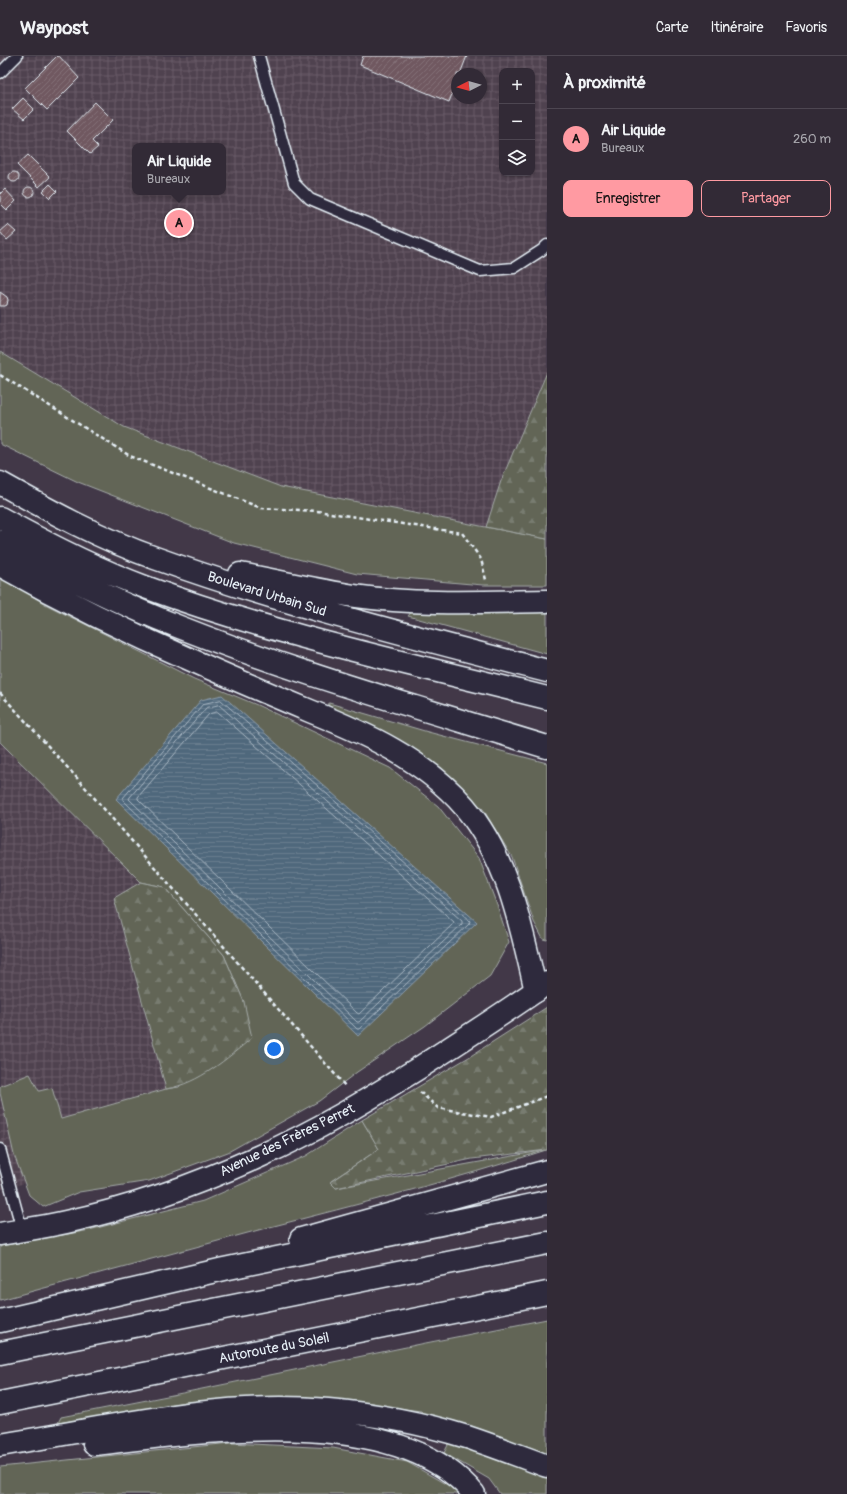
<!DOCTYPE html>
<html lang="fr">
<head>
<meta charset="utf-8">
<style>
  body { margin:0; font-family:Pangolin,sans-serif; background:#3d3642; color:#f1f3f6 }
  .controls { position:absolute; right:12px; top:12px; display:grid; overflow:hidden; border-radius:8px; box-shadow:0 1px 3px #0004 }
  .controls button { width:36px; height:36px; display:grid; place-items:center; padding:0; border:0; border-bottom:1px solid #4d4651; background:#322a36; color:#f1f3f6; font:20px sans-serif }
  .compass { position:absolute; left:451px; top:12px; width:36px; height:36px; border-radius:50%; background:#322a36; box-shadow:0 1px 3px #0004; rotate:264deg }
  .you { position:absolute; left:274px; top:993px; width:14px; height:14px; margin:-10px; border:3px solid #fff; border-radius:50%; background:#1a73e8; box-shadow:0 0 0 6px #1a73e833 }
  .badge { display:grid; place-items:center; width:26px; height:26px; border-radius:50%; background:#ff9aa2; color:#111; font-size:13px; font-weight:700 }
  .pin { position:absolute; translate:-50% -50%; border:2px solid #fff; box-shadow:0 1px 4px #0006 }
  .popup { position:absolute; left:132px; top:87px; width:94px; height:52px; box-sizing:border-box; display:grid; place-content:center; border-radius:8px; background:#322a36; filter:drop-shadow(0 1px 3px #0005); font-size:13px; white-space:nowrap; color:#a8a7ad }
  .popup b { font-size:15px; color:#f1f3f6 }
  .popup::after { content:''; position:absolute; left:50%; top:100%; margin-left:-8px; border:8px solid transparent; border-top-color:#322a36 }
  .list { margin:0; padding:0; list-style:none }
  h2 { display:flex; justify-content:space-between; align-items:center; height:52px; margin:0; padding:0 16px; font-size:17px }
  h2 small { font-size:13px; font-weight:400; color:#a8a7ad }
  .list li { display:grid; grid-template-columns:26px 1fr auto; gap:12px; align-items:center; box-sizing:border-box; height:60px; padding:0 16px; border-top:1px solid #4d4651 }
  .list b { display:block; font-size:15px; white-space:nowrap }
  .list p { margin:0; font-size:13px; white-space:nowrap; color:#a8a7ad }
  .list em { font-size:13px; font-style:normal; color:#a8a7ad }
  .actions { display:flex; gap:8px; padding:12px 16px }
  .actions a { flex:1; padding:9px 0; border:1px solid #ff9aa2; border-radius:8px; text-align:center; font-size:14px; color:#ff9aa2 }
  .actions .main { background:#ff9aa2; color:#111 }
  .icon { flex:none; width:22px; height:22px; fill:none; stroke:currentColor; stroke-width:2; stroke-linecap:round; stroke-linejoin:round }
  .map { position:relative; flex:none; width:547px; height:1438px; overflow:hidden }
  header { display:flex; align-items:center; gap:24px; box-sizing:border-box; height:56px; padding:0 20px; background:#322a36; border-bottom:1px solid #4d4651 }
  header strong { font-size:19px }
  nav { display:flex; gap:22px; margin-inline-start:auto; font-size:14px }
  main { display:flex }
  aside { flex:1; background:#322a36 }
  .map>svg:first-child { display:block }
  .industrial { fill:url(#industrial-grid); fill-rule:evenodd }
  .grass { fill:#626557; stroke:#a5aba8 }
  .forest { fill:url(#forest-firs); stroke:#a5aba8 }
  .water { fill:url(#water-rules); stroke:#8d9ead }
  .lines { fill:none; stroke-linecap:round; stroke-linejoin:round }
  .shore { stroke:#abbac6; stroke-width:1 }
  .building { fill:url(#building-hatch); stroke:#e8f1f8 }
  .lane-casing { stroke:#e8f1f8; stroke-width:13 }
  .secondary-casing { stroke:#e8f1f8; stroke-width:25 }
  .highway-casing { stroke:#e8f1f8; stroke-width:25 }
  .path { stroke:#e8f1f8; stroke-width:2.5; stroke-dasharray:4 3; stroke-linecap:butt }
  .lane { stroke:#2f2a3d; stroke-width:10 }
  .secondary { stroke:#2f2a3d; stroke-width:22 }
  .highway { stroke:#2f2a3d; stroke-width:22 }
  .labels { text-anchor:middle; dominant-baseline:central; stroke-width:3.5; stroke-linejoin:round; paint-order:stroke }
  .street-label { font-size:14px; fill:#e8f1f8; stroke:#2f2a3d }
</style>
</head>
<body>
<header>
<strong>Waypost</strong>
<nav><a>Carte</a><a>Itinéraire</a><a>Favoris</a></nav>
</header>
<main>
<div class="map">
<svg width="547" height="1438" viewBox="0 0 547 1438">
  <defs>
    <pattern id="industrial-grid" width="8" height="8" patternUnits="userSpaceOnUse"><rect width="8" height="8" fill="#50424f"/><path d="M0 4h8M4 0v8" fill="none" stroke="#695e69"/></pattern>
    <pattern id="forest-firs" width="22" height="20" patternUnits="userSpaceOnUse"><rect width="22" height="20" fill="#626557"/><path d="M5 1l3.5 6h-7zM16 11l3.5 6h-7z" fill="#787c70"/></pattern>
    <pattern id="water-rules" width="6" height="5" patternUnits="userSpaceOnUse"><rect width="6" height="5" fill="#50677b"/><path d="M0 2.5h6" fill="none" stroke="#697d8e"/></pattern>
    <pattern id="building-hatch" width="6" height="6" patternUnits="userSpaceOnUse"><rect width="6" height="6" fill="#705960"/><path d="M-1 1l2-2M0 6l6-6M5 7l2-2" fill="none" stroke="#847178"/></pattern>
  </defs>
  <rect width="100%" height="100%" fill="#423848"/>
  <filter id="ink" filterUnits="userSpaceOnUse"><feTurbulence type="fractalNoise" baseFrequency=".025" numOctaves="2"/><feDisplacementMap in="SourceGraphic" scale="8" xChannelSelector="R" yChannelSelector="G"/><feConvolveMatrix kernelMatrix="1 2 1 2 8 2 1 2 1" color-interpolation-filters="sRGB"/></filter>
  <g filter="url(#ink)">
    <path class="industrial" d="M 0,0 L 547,0 L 547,483 L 281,432 L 124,371 L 0,296 ZM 502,15 L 532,15 L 532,117 L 502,117 ZM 457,18 L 481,18 L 481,42 L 457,42 ZM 135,90 L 223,90 L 223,136 L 135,136 Z
      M 0,662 L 141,826 L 114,842 L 166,1033 L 43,1122 L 0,1134 Z"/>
    <path class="grass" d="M 0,296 L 124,371 L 281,431 L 547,483 L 547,529 L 483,529 L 357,518 L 234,487 L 78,426 L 0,388 Z
      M 0,520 L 45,548 L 194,623 L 257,649 L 390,712 L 438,750 L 479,802 L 498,852 L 509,886 L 490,920 L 425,970 L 357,1016 L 319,1045 L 228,1096 L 149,1125 L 79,1136 L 43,1151 L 29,1139 L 14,1099 L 0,1037 L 0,1030 L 30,1018 L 39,1035 L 52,1032 L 61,1063 L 166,1033 L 179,1031 L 244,946 L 224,899 L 164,831 L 141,826 L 0,686 Z
      M 414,553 L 547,554 L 547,598 L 408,560 Z
      M 329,647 L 428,676 L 547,707 L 547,884 L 543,883 L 534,866 L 512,801 L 483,753 L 447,721 L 328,652 Z
      M 362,1064 L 379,1093 L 331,1125 L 336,1132 L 546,1094 C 454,1124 360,1148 266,1172 C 177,1196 89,1220 0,1244 L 0,1190 L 85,1175 L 203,1145 L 306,1100 Z
      M 547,1263 L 547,1438 L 500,1438 L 489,1423 L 444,1397 L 448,1389 L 421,1355 L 326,1343 L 267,1341 L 186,1346 L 58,1367 L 61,1361 C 223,1330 385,1294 547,1263 Z
      M 231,1387 L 333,1392 L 407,1406 L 456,1434 L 459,1438 L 0,1438 L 0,1411 Z"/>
    <path class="forest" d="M 547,316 L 547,483 L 486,471 L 501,425 Z
      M 141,826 L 164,831 L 224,899 L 244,946 L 252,982 C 226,1003 200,1027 166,1033 L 114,842 Z
      M 547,951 L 547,1094 L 472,1103 L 336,1132 L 330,1126 L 379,1093 L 362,1064 L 469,1001 Z"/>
    <path class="water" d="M 222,639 L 477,866 L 358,980 L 116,743 L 201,644 Z"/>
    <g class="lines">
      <path class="shore" d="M 221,644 L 470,865 L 469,868 L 359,973 L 357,973 L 123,744 L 123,742 L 203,648 Z
        M 219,649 L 462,865 L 462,868 L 359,966 L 357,966 L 129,743 L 130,741 L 206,652 Z
        M 218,656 L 454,866 L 453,868 L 359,958 L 357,957 L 138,743 L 138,741 L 209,658 Z"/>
    </g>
    <path class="building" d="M 57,0 L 59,0 L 79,22 L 47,54 L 25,32 Z
      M 363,0 L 467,0 L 460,18 L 457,18 L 457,25 L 449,46 L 360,9 Z
      M 23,42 L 34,53 L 24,63 L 12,53 Z
      M 95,46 L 113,64 L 92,85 L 98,91 L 90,98 L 67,75 Z
      M 28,99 L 50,121 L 39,131 L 17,109 Z
      M9 121a5 5 0 1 1 10 0a5 5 0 1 1-10 0Z
      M 50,128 L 57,135 L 50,142 L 43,135 Z
      M24 136a5 5 0 1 1 10 0a5 5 0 1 1-10 0Z
      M 5,133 L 16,145 L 7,154 L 0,147 L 0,138 Z
      M 8,169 L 16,176 L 7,184 L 0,176 Z
      M 0,236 L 7,241 L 8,244 L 7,249 L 5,250 L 0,250 Z"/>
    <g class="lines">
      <g class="lane-casing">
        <path id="lane" d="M 259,0 L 294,127 L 310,143 L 480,215 L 514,212 L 542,194 L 547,189
          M 0,17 L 17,0
          M 0,1093 L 22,1174"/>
      </g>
      <g class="secondary-casing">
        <path id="secondary" d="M 0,1178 C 22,1174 44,1171 66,1166 C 132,1152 198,1128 260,1100 C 317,1075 369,1043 422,1010 C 464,983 506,956 547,927"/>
      </g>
      <g class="highway-casing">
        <path id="highway" d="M 0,427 C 50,455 101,483 155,502 C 283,548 415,581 547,615
          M 0,462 C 47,488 95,513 145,531 C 275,579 412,608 547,642
          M 0,486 C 51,513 103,540 157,562 C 284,614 416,651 547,691
          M 0,509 C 64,545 129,577 196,606 C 234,623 272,639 310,655 C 367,678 423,703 464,750 C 508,802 521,870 536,935
          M 240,518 C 278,525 316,534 355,540 C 418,549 483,546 547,545
          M 301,1183 L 547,1115
          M 0,1265 L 224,1213 L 547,1146
          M 0,1297 L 547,1187
          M 0,1347 L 547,1237
          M 94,1388 C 200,1376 397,1345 474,1438
          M 0,1389 C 108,1372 218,1344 328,1354 C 375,1358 422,1367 467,1381 C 494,1390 520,1400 547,1410"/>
      </g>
      <path class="path" d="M 0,319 L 130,400 L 261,452 L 317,455 L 462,477 L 481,503 L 486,524
        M 0,637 L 77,722 L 346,1031
        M 420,1036 L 438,1052 L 491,1061 L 547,1040"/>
      <use href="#lane" class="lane"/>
      <use href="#secondary" class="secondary"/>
      <use href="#highway" class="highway"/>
    </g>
  </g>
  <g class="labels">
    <g class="street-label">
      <text transform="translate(267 538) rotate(17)">Boulevard Urbain Sud</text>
      <text transform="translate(287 1084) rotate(-26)">Avenue des Frères Perret</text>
      <text transform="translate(274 1292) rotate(-11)">Autoroute du Soleil</text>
    </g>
  </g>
</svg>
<div class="controls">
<button>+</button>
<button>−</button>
<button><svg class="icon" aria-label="layers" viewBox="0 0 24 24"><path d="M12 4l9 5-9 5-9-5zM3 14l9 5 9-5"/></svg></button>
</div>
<svg class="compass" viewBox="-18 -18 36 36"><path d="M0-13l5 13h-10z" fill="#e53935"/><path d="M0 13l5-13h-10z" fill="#a8a7ad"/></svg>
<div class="you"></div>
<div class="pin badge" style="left:179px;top:167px">A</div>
<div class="popup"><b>Air Liquide</b>Bureaux</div>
</div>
<aside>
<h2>À proximité<small></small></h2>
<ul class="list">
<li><span class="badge">A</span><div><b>Air Liquide</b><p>Bureaux</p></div><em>260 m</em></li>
</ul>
<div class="actions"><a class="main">Enregistrer</a><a>Partager</a></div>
</aside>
</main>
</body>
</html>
